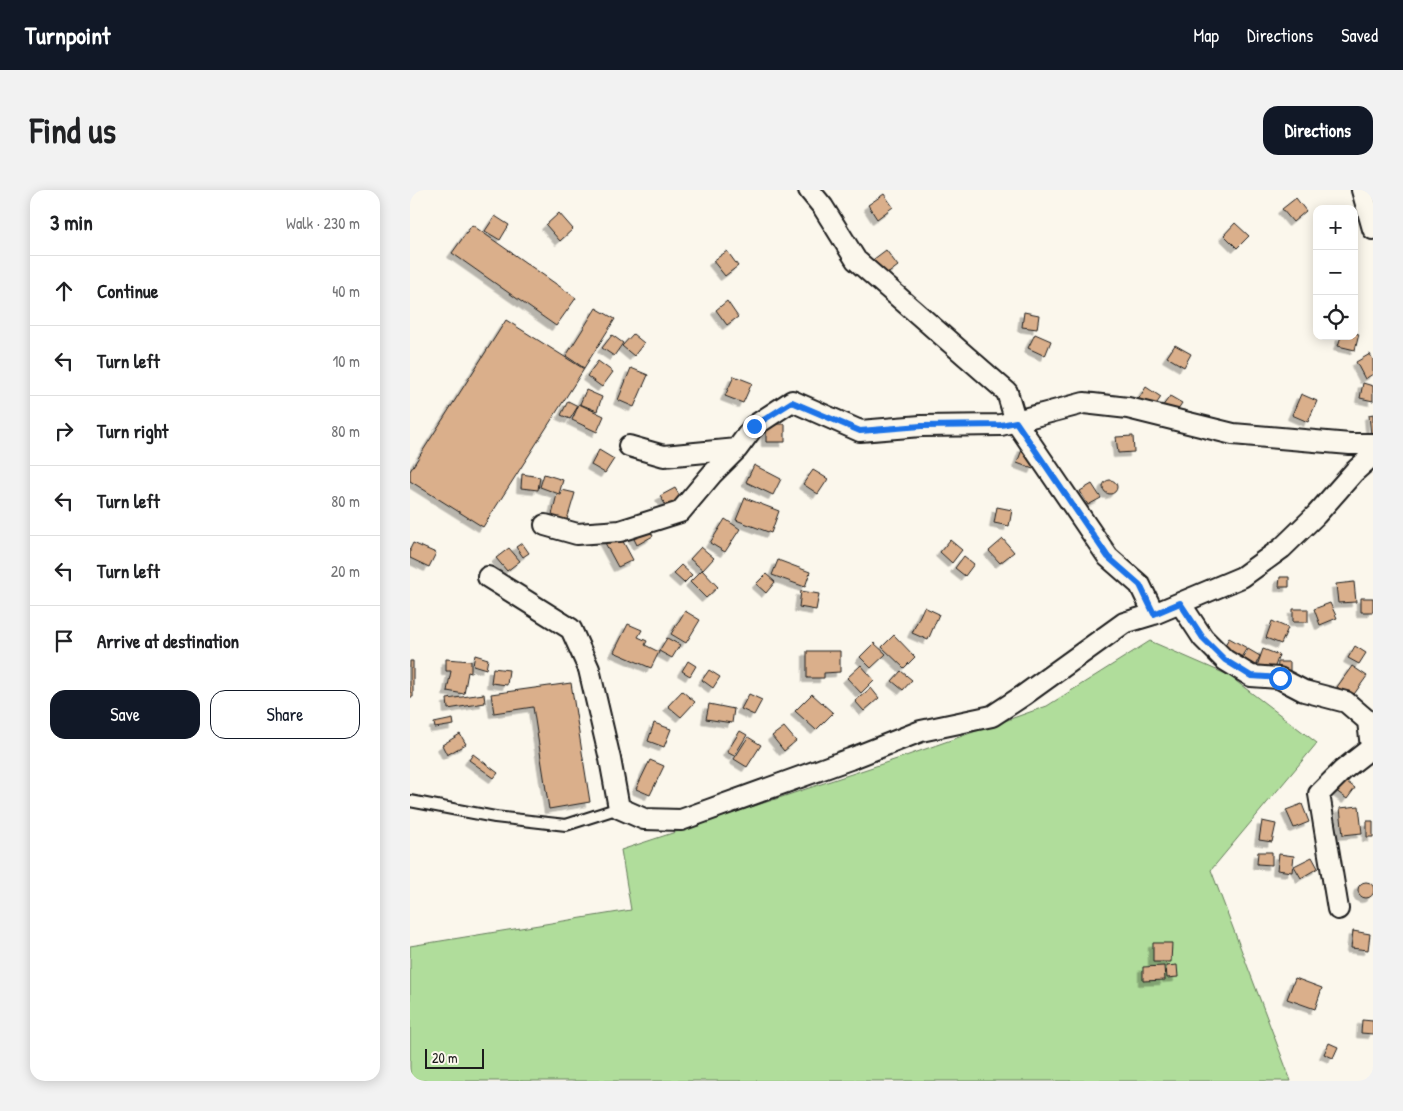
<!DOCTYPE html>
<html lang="en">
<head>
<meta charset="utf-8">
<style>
  body { margin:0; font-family:"Patrick Hand",sans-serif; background:#f2f2f2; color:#202124 }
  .controls { position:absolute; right:15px; top:15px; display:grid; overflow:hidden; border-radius:10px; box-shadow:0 2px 12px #0003 }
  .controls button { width:45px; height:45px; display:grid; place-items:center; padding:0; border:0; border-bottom:1px solid #e0e0e0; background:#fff; color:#202124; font:25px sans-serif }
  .scale { position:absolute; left:15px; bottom:12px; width:59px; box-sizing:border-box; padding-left:5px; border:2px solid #1c1c1c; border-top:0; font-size:14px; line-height:18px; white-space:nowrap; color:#1c1c1c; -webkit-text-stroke:4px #fbf7ec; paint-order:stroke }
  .stop { position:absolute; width:15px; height:15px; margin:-11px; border:4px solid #1a73e8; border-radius:50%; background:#fff }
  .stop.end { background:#1a73e8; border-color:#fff; box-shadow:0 1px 5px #0008 }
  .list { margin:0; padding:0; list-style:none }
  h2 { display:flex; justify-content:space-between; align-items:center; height:65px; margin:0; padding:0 20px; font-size:21px }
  h2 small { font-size:16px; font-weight:400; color:#757577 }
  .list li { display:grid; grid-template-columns:32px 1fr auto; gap:15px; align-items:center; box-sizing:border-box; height:70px; padding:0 20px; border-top:1px solid #e0e0e0 }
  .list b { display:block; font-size:19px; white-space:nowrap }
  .list em { font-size:16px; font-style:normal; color:#757577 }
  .actions { display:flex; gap:10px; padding:15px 20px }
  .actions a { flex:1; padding:11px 0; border:1px solid #111827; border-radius:15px; text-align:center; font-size:18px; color:#111827 }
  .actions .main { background:#111827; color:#fff }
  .icon { flex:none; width:28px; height:28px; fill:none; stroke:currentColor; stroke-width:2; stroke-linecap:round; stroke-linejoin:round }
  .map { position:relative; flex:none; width:963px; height:891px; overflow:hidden; border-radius:15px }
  header { display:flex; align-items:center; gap:30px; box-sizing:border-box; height:70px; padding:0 25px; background:#111827; color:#fff }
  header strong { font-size:24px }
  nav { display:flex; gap:28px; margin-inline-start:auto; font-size:18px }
  .intro { display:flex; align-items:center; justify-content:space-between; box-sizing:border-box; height:120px; padding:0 30px }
  h1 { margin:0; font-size:35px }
  .button { padding:12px 22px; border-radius:15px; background:#111827; color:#fff; font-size:18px; font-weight:700 }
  main { display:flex; gap:30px; padding:0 30px }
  aside { flex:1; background:#fff; border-radius:15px; box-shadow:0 2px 12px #0003 }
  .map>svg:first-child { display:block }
  .green { fill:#b0dd9b; stroke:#667c5c }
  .building { fill:#daaf8b; stroke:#1c1c1c; filter:url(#shadow) }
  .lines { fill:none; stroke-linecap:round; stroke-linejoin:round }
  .lane-casing { stroke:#1c1c1c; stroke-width:14 }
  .street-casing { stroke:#1c1c1c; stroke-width:24 }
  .lane { stroke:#fbf7ec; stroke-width:10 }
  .street { stroke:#fbf7ec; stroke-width:20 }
  .route { stroke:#1a73e8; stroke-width:6 }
</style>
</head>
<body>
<header>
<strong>Turnpoint</strong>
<nav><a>Map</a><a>Directions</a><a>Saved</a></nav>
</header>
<div class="intro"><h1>Find us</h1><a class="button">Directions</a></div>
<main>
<aside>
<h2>3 min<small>Walk · 230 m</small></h2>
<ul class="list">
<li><svg class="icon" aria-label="ahead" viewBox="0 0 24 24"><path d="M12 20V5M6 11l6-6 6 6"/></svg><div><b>Continue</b></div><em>40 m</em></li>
<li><svg class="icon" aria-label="left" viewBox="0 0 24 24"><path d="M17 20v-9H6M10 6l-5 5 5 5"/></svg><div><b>Turn left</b></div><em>10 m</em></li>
<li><svg class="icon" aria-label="right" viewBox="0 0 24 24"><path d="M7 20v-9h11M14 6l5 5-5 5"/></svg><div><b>Turn right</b></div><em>80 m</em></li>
<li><svg class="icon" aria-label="left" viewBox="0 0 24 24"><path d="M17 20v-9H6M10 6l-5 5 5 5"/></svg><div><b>Turn left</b></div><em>80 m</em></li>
<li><svg class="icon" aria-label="left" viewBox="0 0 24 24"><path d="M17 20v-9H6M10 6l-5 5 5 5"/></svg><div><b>Turn left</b></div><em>20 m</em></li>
<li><svg class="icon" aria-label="arrive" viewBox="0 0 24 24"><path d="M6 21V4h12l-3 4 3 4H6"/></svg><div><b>Arrive at destination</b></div></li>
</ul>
<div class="actions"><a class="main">Save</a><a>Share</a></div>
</aside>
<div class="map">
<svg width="963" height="891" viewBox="0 0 963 891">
  <defs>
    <filter id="shadow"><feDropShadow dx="-4.5" dy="4.5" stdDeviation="0" flood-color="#0004"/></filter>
  </defs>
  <rect width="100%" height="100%" fill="#fbf7ec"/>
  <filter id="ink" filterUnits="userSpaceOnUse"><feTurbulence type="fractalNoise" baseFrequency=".02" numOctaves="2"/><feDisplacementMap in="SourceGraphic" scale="10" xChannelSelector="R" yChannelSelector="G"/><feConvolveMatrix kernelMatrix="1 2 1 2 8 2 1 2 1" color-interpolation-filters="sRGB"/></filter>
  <g filter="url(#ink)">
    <path class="green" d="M 740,451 L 818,485 L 907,553 L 801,680 L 881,891 L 0,891 L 0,756 L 221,720 L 211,660 L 490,568 L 637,516 Z"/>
    <path class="building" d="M 474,4 L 483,17 L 467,29 L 458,15 Z
      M 886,8 L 896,21 L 883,32 L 872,19 Z
      M 149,23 L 163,39 L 150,51 L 136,35 Z
      M 85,26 L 99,35 L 90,50 L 75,41 Z
      M 825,33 L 839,46 L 827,58 L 814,45 Z
      M 62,35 L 166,108 L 146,136 L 42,63 Z
      M 476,60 L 488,76 L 472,88 L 460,72 Z
      M 317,61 L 328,76 L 315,86 L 303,71 Z
      M 317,111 L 328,127 L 317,135 L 306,120 Z
      M 186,118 L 205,129 L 174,178 L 156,166 Z
      M 614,122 L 629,125 L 627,139 L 612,137 Z
      M 96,130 L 174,179 L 73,337 L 0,291 L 0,281 Z
      M 944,143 L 949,144 L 945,160 L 928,156 L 931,146 L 944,146 Z
      M 223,144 L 234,153 L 224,166 L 212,156 Z
      M 625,144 L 641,151 L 635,166 L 618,158 Z
      M 202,145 L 213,153 L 204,166 L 192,158 Z
      M 765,155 L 781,164 L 774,177 L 757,167 Z
      M 960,164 L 963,170 L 963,184 L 955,189 L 946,172 Z
      M 188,171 L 203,182 L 192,197 L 177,186 Z
      M 221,178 L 238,185 L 224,217 L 208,210 Z
      M 324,186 L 342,193 L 333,213 L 315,206 Z
      M 953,193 L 963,196 L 963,211 L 950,208 Z
      M 736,197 L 751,207 L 741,222 L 726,213 Z
      M 176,200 L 192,207 L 187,221 L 170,214 Z
      M 891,204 L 907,211 L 898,232 L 882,225 Z
      M 760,206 L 772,213 L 764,225 L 752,217 Z
      M 158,211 L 168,216 L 160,229 L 151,225 Z
      M 169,214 L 194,226 L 187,242 L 162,230 Z
      M 963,224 L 963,245 L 961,245 L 959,225 Z
      M 356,234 L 375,234 L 375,252 L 356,252 Z
      M 723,246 L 724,262 L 708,263 L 706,247 Z
      M 613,257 L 630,263 L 623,279 L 607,273 Z
      M 189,260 L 204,269 L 195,283 L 181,275 Z
      M 344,275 L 371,289 L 363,305 L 336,292 Z
      M 403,280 L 418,289 L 408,304 L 393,294 Z
      M 112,284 L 130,287 L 128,300 L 111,298 Z
      M 134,284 L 153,290 L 149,304 L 130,297 Z
      M693 297a7 7 0 1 1 14 0a7 7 0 1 1-14 0Z
      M 682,294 L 691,308 L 678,315 L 670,301 Z
      M 265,298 L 274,313 L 260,322 L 250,306 Z
      M 152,300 L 165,303 L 156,333 L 141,329 L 147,304 L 151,305 Z
      M 335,308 L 369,321 L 361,343 L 326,330 Z
      M 587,317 L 602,320 L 599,336 L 584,333 Z
      M 315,329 L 330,339 L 315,362 L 300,353 Z
      M 236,333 L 243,346 L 227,355 L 220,341 Z
      M 209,344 L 223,370 L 208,377 L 194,351 Z
      M 593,349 L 604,362 L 590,373 L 579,361 Z
      M 540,350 L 552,360 L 542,373 L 530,362 Z
      M 3,353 L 26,363 L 19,377 L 0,368 L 0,359 Z
      M 112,353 L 119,363 L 113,367 L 106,357 Z
      M 291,357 L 304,368 L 293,380 L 280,369 Z
      M 99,358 L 110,371 L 97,381 L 86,368 Z
      M 554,366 L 564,374 L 555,386 L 545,378 Z
      M 368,370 L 400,382 L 395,397 L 362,385 Z
      M 271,375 L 282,385 L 274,393 L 263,383 Z
      M 292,380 L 308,397 L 296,408 L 280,392 Z
      M 356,384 L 365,392 L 356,403 L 346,394 Z
      M 870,387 L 879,387 L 879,397 L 869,397 Z
      M 944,392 L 946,412 L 928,413 L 926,394 Z
      M 391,401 L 409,404 L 406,420 L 389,417 Z
      M 951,408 L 963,408 L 963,422 L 951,422 Z
      M 920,413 L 927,428 L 910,435 L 904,419 Z
      M 514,417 L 529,424 L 518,450 L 502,443 Z
      M 883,419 L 898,419 L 898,432 L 883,432 Z
      M 275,421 L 290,430 L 276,453 L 261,444 Z
      M 862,431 L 878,438 L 871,454 L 856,448 Z
      M 218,434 L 232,440 L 228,447 L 237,451 L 235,455 L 249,462 L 241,478 L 204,462 Z
      M 484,445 L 505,467 L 494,478 L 472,457 Z
      M 257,448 L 270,455 L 262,468 L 249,461 Z
      M 819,448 L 837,458 L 828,472 L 811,462 Z
      M 464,453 L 476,464 L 461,478 L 450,467 Z
      M 945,456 L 956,463 L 949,474 L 938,468 Z
      M 838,459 L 850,466 L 844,478 L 831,472 Z
      M 853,459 L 869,465 L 863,482 L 847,476 Z
      M 397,461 L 430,461 L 430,482 L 414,483 L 414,488 L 397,488 Z
      M 65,465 L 78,469 L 76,479 L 63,475 Z
      M 36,469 L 61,471 L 61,483 L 58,482 L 54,504 L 37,501 L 41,481 L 36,481 Z
      M 0,471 L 3,471 L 3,507 L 0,507 Z
      M 278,471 L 286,476 L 280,486 L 272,481 Z
      M 868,472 L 880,472 L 880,485 L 867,485 Z
      M 451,475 L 464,490 L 451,503 L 437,488 Z
      M 942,476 L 957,486 L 942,507 L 927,497 Z
      M 83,478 L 99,480 L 97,495 L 81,493 Z
      M 299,480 L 310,487 L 303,498 L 292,490 Z
      M 491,481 L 502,490 L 493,500 L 482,491 Z
      M 161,493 L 180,612 L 139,619 L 123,517 L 84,523 L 81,504 Z
      M 461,498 L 469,508 L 454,521 L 445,511 Z
      M 272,501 L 285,512 L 271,527 L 258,516 Z
      M 74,504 L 75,513 L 38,519 L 37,509 Z
      M 339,504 L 352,510 L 344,525 L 331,519 Z
      M 402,504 L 423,523 L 406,540 L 385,521 Z
      M 299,514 L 324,519 L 322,533 L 296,529 Z
      M 43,529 L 44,535 L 25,538 L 24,533 Z
      M 244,533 L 261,539 L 254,557 L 238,551 Z
      M 374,537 L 386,551 L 374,561 L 362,546 Z
      M 330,541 L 337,545 L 324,566 L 317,562 Z
      M 50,544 L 56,554 L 37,565 L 32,555 Z
      M 338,547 L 351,555 L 337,577 L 324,569 Z
      M 63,564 L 88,583 L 84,588 L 59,570 Z
      M 240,570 L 254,576 L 240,605 L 226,599 Z
      M 933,589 L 945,598 L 937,609 L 925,600 Z
      M 892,614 L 899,632 L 884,638 L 876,620 Z
      M 949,616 L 952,643 L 933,645 L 930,618 Z
      M 852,631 L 866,634 L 862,652 L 849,650 Z
      M 957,631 L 963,631 L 963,647 L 957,647 Z
      M 848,662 L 862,662 L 862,675 L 847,674 Z
      M 869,664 L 884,666 L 882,682 L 867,680 Z
      M 902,667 L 908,678 L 891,688 L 884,676 Z
      M948 700a8 8 0 1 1 16 0a8 8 0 1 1-16 0Z
      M 943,741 L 960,744 L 958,760 L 941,758 Z
      M 743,753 L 762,753 L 761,772 L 743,772 Z
      M 767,775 L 768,787 L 757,788 L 756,776 Z
      M 754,776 L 755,790 L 733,791 L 733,777 Z
      M 885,788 L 912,798 L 905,819 L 877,809 Z
      M 952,830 L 963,831 L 963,844 L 951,843 Z
      M 919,853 L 928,857 L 923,868 L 914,864 Z"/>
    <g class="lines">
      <g class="lane-casing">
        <path id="lane" d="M 0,611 L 85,627 L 156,635 L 209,618"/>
      </g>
      <g class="street-casing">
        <path id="street" d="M 399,0 L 413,17 L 446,70 L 597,202 L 606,232 L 698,367 L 730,395 L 744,424
          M 952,0 L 963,39
          M 219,256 L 254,266 L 327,259 L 344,236 L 382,211 L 450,241 L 511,236 L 591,235 L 674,213 L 718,218 L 823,244 L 940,254 L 963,254
          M 135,335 L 167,344 L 210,341 L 270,322 L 302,284 L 327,259
          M 78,387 L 161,439 L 179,479 L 200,569 L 209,618 L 234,629 L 271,630 L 440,569 L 511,541 L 582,526 L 614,505 L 714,433 L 744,424 L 832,387 L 872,358 L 906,325 L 944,282 L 963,265
          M 770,413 L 793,448 L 815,470 L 841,486 L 869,488 L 894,501 L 936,512 L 958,531 L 961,558 L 933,580 L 909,604 L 928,719"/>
      </g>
      <use href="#lane" class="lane"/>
      <use href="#street" class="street"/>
    </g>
  </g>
  <g class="lines" filter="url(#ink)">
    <path class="route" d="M 344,236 L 382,212 L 450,241 L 511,236 L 591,235 L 606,232 L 698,367 L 730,395 L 744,424 L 770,413 L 793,448 L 815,470 L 841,486 L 870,488"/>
  </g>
</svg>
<div class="controls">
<button>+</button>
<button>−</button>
<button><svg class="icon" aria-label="locate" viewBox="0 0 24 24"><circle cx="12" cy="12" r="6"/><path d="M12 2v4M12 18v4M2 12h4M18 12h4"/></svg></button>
</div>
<div class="scale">20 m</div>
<div class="stop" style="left:870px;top:488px"></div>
<div class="stop end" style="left:344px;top:236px"></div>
</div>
</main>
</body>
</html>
